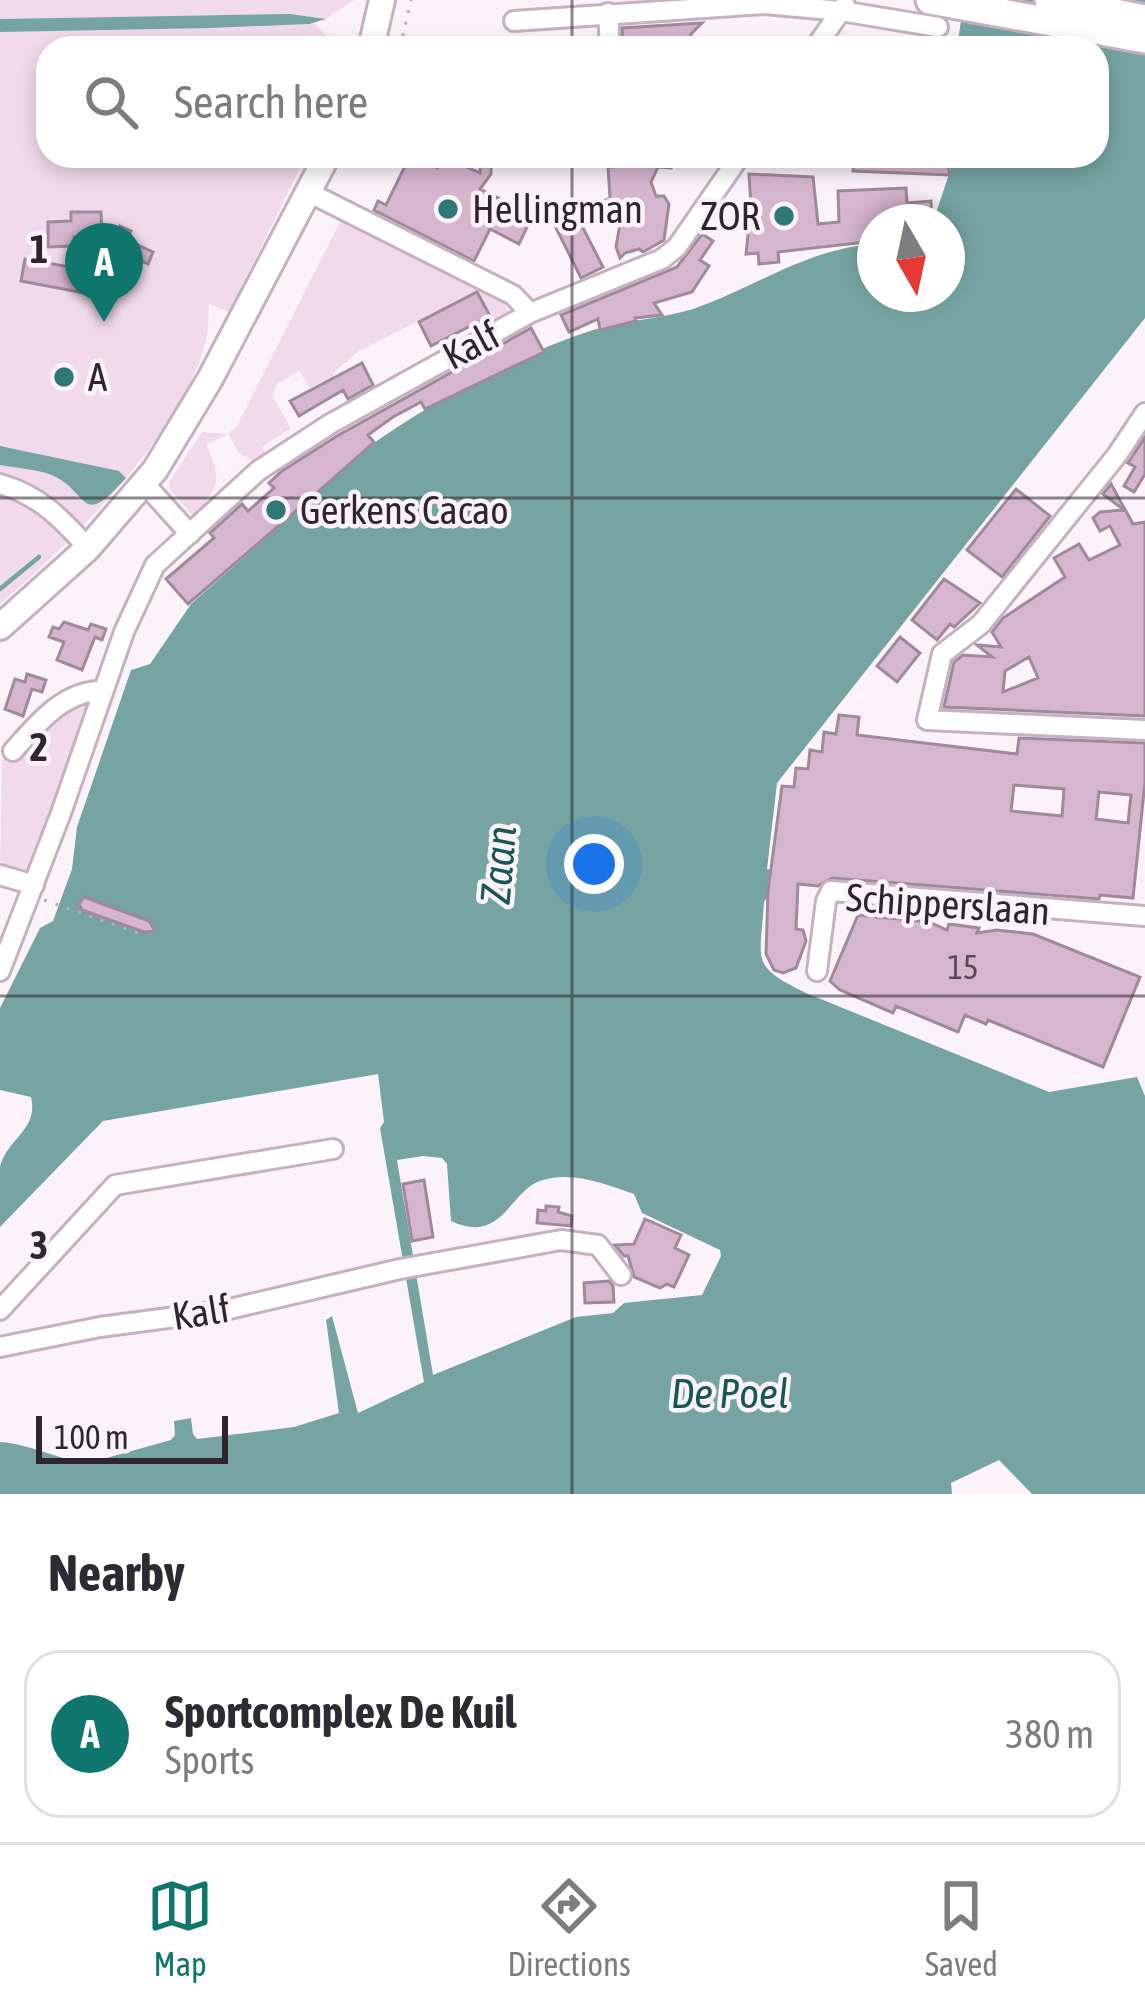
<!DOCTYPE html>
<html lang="en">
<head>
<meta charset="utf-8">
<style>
  body { margin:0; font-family:"Asap Condensed",sans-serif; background:#f7f7f7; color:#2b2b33 }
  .compass { position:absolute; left:857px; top:204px; width:108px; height:108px; border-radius:50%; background:#fff; box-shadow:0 6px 18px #0003; rotate:171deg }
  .scale { position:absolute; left:36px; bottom:30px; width:192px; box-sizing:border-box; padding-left:12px; border:6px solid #2f262d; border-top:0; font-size:33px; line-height:42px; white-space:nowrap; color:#2f262d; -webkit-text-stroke:9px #fcf3fa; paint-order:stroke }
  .you { position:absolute; left:594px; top:864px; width:42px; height:42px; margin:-30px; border:9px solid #fff; border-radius:50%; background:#1a73e8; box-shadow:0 0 0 18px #1a73e833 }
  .badge { display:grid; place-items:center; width:78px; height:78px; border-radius:50%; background:#0f766e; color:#fff; font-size:39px; font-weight:700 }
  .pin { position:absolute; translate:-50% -99px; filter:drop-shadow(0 3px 6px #0008) }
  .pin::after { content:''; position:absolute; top:63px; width:42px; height:36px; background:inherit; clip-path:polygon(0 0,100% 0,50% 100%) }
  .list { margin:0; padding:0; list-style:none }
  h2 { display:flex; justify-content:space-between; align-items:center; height:156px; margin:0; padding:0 48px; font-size:51px }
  h2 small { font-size:39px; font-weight:400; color:#7c7c81 }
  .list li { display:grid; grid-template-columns:78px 1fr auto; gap:36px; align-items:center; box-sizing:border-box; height:168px; margin:0 24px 24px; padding:0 24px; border:3px solid #e1e1e2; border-radius:36px }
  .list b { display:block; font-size:45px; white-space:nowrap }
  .list p { margin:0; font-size:39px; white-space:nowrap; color:#7c7c81 }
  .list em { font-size:39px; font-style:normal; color:#7c7c81 }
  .icon { flex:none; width:66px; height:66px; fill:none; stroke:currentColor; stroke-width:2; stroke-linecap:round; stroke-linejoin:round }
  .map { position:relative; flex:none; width:1145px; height:1494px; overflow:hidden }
  .search { position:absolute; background:#fff; box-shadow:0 6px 18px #0003; left:36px; right:36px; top:36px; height:132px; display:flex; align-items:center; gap:30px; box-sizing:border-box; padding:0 42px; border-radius:36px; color:#7c7c81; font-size:45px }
  .sheet { height:348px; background:#fff }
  nav { display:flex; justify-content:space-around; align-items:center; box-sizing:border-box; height:168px; border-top:3px solid #e1e1e2; background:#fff; font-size:33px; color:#7c7c81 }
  nav a { display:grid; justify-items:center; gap:6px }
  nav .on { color:#0f766e }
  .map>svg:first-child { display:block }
  .green { fill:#f0daeb }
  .water { fill:#76a4a2; fill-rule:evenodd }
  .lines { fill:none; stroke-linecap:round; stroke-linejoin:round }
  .stream { stroke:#76a4a2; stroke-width:4.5 }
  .building { fill:#d6b6cf; stroke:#9e8a9a; stroke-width:3; fill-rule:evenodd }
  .minor-casing { stroke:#c6b0c1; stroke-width:24 }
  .major-casing { stroke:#c6b0c1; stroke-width:30 }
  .highway-casing { stroke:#c6b0c1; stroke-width:33 }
  .path { stroke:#bab1b8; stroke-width:3; stroke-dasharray:3 9; stroke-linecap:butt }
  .minor { stroke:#fff; stroke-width:18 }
  .major { stroke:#fff; stroke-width:24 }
  .highway { stroke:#fff; stroke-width:27 }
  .grid { fill:none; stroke:#2f262d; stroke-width:3; stroke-opacity:0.55 }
  .poi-dot { fill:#2e7876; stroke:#fcf3fa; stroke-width:4.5 }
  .labels { text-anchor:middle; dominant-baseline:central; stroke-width:9; stroke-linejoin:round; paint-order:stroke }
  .number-label { font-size:33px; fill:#594a56 }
  .poi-label { font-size:39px; fill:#2f262d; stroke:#fcf3fa; text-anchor:start }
  .street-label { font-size:39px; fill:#2f262d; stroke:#fcf3fa }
  .water-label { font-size:42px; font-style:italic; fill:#175857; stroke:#fcf3fa }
  .grid-label { font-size:39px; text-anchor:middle; font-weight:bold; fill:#2f262d; stroke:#fcf3fa; stroke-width:9; stroke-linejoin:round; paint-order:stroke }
</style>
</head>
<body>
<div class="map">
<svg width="1145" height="1494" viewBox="0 0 1145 1494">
  <rect width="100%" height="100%" fill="#fcf3fa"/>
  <path class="green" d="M 0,0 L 354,0 L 326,19 L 290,14 L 0,19 Z
    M 315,23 L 337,48 L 48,48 L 48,156 L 306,156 L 229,312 L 209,304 C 208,315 209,329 206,340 C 185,431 68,546 0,604 L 0,32 Z
    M 340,222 L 502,300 L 510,314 L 492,327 L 474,293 L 359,351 L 333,373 L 341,393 L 335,398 L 323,381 L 310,388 L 299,371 L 277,384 L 272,395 L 291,428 L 262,447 L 269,459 L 256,463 L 238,452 L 228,433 L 236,428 Z
    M 202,432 L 228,434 L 206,445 C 224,481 217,486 195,518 L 170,490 L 169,482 Z
    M 92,693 L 33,871 L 19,873 L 0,864 L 2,758 L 15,761 L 33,731 Z"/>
  <path class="water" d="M 964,0 L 1145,0 L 1145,318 L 777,783 L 767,869 L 772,870 L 769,898 L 764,901 C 761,961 748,965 806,993 L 1049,1092 L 1137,1077 L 1145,1096 L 1145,1494 L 1032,1494 L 999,1460 L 951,1483 L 952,1494 L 0,1494 L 0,1442 C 33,1444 66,1464 92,1462 L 171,1440 L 175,1435 L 174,1421 L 191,1418 L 193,1434 L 197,1439 L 294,1427 L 339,1413 L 326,1320 L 332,1316 L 358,1413 L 424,1382 L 380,1128 L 384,1122 L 378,1074 L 103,1121 L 0,1227 C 0,1209 0,1185 0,1167 C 7,1138 39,1130 31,1097 L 0,1090 L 0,1008 L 40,928 L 53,921 L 72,869 L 77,827 L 131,670 L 150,664 L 191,604 L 378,440 C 443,396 519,354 593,330 C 625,320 661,319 693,309 C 757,287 805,249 875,244 L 875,294 L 947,294 L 947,222 L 933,222 L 955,156 L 1097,156 L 1097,48 L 957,48 ZM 423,1156 L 442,1158 L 447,1164 L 451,1221 C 502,1245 509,1192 540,1181 C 570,1170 606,1184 634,1194 L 642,1213 L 720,1250 L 721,1256 L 702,1295 L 624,1303 L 613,1313 L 576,1317 L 433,1375 L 397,1160 Z
    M 290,14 L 326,19 L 309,24 L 209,28 L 0,32 L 0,19 Z
    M 0,446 L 119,471 L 126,478 C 78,532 91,490 49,474 C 34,469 16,468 0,465 Z"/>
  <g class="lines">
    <path class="stream" d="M 0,589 L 39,557"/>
  </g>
  <path class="building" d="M 702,23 L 691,34 L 691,48 L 623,48 L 622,28 Z
    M 410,156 L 438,168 L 446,156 L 460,156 L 456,162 L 480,173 L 481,156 L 491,156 L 491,174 L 480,189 L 533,215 L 519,244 L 490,229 L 474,261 L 374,210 L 378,201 L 386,205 Z
    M 628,156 L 671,156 L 671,168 L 658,167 L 651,182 L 656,196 L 664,196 L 669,204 L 664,240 L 643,252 L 639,249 L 625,253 L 620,258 L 616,247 L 622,212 L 608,219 L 605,214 L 582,226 L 603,267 L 581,278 L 555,226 L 610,198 L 608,167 L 629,166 Z
    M 854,156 L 949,156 L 949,175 L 853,171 Z
    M 749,174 L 813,177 L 818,224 L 839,222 L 838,191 L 906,188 L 907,203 L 931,201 L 932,222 L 875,222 L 875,241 L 778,252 L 779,262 L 759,264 L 758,253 L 746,254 L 751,205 Z
    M 71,212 L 101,212 L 102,237 L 74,237 L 74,246 L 48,247 L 48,222 L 71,221 Z
    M 120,226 L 131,231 L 127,240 L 153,252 L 148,264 L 125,253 L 122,259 L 108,252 Z
    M 702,234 L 713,241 L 700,260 L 709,266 L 692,292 L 654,303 L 662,315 L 635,318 L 636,321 L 600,330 L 598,319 L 569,332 L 561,315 L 677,267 Z
    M 25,259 L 120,276 L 116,299 L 21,281 Z
    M 477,292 L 490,316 L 431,346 L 419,322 Z
    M 531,328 L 544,352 L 425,409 L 421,402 L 393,417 L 368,435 L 374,442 L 328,483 L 188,604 L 166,579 L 214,538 L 210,533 L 242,504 L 248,511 L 274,488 L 269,483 L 282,471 L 337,436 Z
    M 362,363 L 373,385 L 348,399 L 343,390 L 299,416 L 290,401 Z
    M 1145,437 L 1145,474 L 1134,492 L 1124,486 L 1135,467 L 1128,463 Z
    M 1111,484 L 1133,524 L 1145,522 L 1145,716 L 944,707 L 954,662 L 963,655 L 992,657 L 977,645 L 1001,647 L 992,632 L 1003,618 L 1065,577 L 1054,558 L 1079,544 L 1089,560 L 1120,545 L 1110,526 L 1100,531 L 1093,518 L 1100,512 L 1124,510 L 1103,494 ZM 1029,657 L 1038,678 L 1003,692 L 1005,671 Z
    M 1016,489 L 1050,516 L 1002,577 L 967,550 Z
    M 944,579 L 980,603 L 954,627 L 950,624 L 937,640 L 912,620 Z
    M 64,622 L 88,630 L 91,624 L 106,629 L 102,640 L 95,637 L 82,670 L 57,660 L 64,642 L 49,637 L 53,627 L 59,629 Z
    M 900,637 L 920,653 L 897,682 L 877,666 Z
    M 27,674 L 46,680 L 42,692 L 32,689 L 23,716 L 5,709 L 15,679 L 25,682 Z
    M 839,715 L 859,717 L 857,735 L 1017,754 L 1019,738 L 1145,743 L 1145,782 L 1133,898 L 1100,895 L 1099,899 L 832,878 L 818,886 L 798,884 L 796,929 L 803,930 L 806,941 L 796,968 L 783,973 L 774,970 L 766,954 L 768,891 L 782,786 L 794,787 L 796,768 L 808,769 L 810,750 L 822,752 L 824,732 L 836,734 ZM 1014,785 L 1064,789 L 1062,816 L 1011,811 ZM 1099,792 L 1131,795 L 1128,823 L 1096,819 Z
    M 84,897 L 149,921 L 155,931 L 144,932 L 82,910 L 79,904 Z
    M 858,915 L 929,922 L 947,930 L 949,924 L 979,928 L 977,933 L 997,930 L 1033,934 L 1140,977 L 1103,1067 L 988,1020 L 986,1024 L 965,1015 L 958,1032 L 896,1006 L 893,1013 L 840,990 L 830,981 Z
    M 424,1180 L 433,1237 L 412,1241 L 403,1184 Z
    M 546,1206 L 559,1207 L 558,1212 L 572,1216 L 571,1226 L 537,1223 L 538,1210 L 546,1211 Z
    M 645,1219 L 681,1235 L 675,1248 L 689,1255 L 674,1287 L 667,1284 L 660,1288 L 634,1277 L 628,1256 L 624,1256 L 615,1245 L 634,1244 Z
    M 609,1281 L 613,1286 L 614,1302 L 585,1303 L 584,1283 Z"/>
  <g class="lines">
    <g class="minor-casing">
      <path id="minor" d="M 608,13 L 610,48
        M 514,21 L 765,4 L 841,11 L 938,27
        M 815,48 L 845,5
        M 310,193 L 513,295 L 530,313
        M 1145,413 L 1117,455 L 981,624 L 942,654 L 927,720 L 1145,730
        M 144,483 L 190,534
        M 0,484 C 39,495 61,518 88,548
        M 13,751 C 36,725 65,689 103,691
        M 0,875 L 34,885
        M 0,971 L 61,813 L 124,632 L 155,565 L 258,471 L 330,424 L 530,313 L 662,259 L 677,247 L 740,156
        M 817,971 L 826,901 L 831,891 L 1145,916
        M 0,1310 L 115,1185 L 333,1149
        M 0,1347 L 100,1327 L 221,1311 L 400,1269 L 561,1240 L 598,1245 L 621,1275"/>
    </g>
    <g class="major-casing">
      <path id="major" d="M 371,48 L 382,0
        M 0,627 L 88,548 L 155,470 L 210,379 L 327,156"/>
    </g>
    <g class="highway-casing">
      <path id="highway" d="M 930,0 L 1145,39
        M 1049,0 L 1145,19"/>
    </g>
    <path class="path" d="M 400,48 L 411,0
      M 44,900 L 138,933"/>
    <use href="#minor" class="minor"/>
    <use href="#major" class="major"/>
    <use href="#highway" class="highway"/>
  </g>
  <path class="grid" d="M 572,0 L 572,48M 572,156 L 572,1494M 0,498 L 1145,498M 0,996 L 1145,996"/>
  <g class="poi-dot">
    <circle cx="448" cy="209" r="12"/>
    <circle cx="784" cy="216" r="12"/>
    <circle cx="64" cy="377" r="12"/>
    <circle cx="276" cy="510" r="12"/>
  </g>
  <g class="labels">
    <g class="number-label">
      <text x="963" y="967">15</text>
    </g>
    <g class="poi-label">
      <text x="472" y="209">Hellingman</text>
      <text x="760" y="216" text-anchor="end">ZOR</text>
      <text x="88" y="377">A</text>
      <text x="300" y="510">Gerkens Cacao</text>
    </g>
    <g class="street-label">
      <text transform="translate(471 345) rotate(-28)">Kalf</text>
      <text transform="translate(948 904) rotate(4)">Schipperslaan</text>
      <text transform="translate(201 1312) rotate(-9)">Kalf</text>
    </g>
    <g class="water-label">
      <text transform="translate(498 865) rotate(-85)">Zaan</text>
      <text x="730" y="1393">De Poel</text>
    </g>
  </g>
  <g class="grid-label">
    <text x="39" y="263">1</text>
    <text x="39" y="761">2</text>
    <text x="39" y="1259">3</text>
  </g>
</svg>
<svg class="compass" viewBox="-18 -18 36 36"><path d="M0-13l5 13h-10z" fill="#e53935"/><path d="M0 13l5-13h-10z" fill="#7c7c81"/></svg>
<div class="scale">100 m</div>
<div class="you"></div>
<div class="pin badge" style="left:104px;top:322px">A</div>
<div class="search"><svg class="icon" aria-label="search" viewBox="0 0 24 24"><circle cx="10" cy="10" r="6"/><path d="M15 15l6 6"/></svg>Search here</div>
</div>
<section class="sheet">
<h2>Nearby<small></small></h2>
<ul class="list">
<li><span class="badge">A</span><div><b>Sportcomplex De Kuil</b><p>Sports</p></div><em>380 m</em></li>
</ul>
</section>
<nav>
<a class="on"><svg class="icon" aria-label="map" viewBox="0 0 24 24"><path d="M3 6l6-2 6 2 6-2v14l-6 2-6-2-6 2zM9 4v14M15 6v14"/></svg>Map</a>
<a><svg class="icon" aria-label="directions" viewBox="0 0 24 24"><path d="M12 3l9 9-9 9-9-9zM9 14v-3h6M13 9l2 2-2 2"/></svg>Directions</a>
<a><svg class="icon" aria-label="saved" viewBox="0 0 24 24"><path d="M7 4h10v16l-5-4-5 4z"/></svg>Saved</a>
</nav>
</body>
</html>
